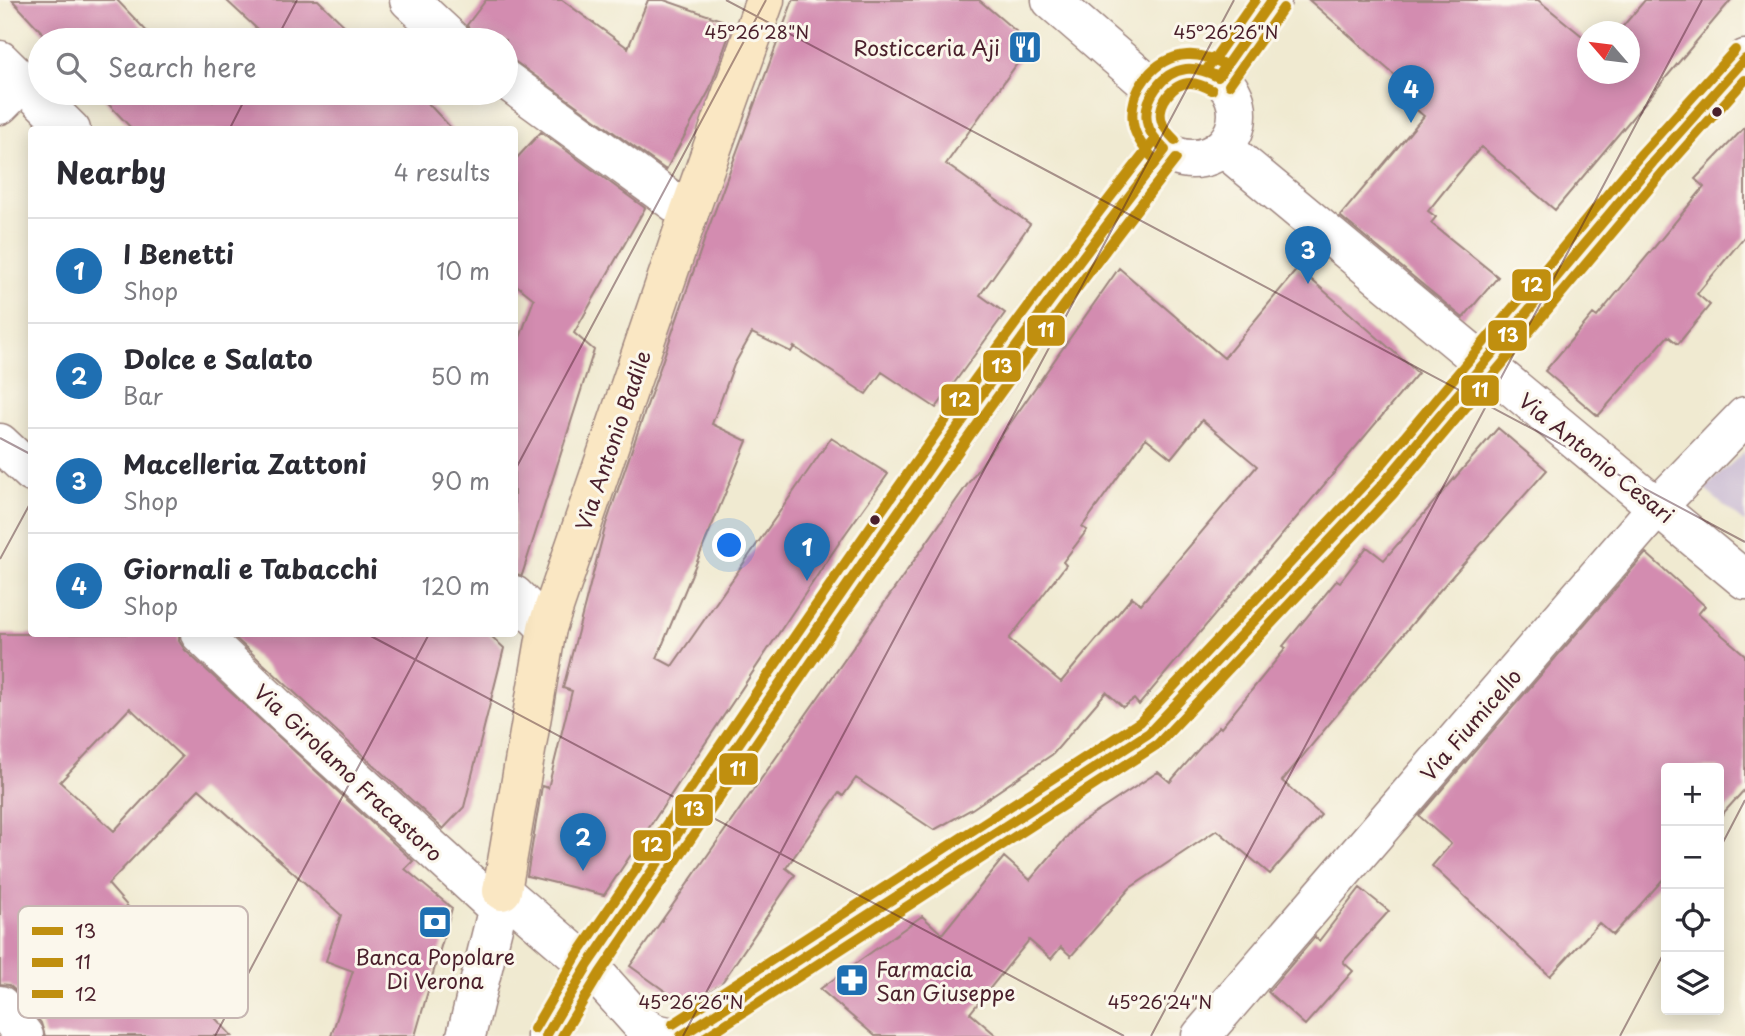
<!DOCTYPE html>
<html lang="en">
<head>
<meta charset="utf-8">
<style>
  body { margin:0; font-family:"Playpen Sans",sans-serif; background:#f7f7f7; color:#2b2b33 }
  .controls { position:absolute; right:21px; bottom:21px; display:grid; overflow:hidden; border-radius:7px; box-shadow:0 4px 18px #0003 }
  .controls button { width:63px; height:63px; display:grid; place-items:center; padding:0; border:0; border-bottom:2px solid #e1e1e2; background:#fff; color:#2b2b33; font:35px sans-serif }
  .compass { position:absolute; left:1577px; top:21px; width:63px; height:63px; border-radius:50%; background:#fff; box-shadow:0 4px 18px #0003; rotate:298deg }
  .you { position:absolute; left:730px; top:546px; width:24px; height:24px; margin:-18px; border:5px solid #fff; border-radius:50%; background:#1a73e8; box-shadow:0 0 0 10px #1a73e833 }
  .badge { display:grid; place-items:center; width:46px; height:46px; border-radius:50%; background:#1f6fb2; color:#fff; font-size:23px; font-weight:700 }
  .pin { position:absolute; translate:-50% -58px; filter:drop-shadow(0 2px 4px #0008) }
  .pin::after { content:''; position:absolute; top:37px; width:24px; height:21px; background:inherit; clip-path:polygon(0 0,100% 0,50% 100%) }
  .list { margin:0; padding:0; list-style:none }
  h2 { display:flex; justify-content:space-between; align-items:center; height:91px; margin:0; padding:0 28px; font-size:30px }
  h2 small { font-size:23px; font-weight:400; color:#7c7c81 }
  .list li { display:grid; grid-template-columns:46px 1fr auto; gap:21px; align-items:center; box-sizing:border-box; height:105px; padding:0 28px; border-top:2px solid #e1e1e2 }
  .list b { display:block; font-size:26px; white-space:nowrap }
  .list p { margin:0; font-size:23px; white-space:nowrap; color:#7c7c81 }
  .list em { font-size:23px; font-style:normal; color:#7c7c81 }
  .icon { flex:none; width:38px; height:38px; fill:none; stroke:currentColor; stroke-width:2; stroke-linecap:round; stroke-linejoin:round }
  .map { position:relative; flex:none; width:1745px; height:1036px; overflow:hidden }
  .search { position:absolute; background:#fff; box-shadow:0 4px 18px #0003; left:28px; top:28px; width:490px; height:77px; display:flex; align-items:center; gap:18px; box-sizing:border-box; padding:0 24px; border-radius:38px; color:#7c7c81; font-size:26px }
  .panel { position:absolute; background:#fff; box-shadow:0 4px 18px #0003; left:28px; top:126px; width:490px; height:511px; border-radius:7px }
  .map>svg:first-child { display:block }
  .industrial { fill:#ccbed4 }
  .building { fill:#d38cb0; fill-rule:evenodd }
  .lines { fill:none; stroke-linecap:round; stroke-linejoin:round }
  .street-casing { stroke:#9d847e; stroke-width:41 }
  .secondary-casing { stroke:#9d847e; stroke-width:41 }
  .street { stroke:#fff; stroke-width:38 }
  .secondary { stroke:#fae7c3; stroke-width:38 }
  .bus-1-casing { stroke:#fbf7ec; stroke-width:16 }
  .bus-2-casing { stroke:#fbf7ec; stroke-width:16 }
  .bus-3-casing { stroke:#fbf7ec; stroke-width:16 }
  .bus-1 { stroke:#c08f0f; stroke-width:10 }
  .bus-2 { stroke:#c08f0f; stroke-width:10 }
  .bus-3 { stroke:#c08f0f; stroke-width:10 }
  .ticks { fill:none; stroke:#4a1f2b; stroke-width:2; stroke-opacity:0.45 }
  .bus-dot { fill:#4a1f2b; stroke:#fbf7ec; stroke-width:2.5 }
  .labels { text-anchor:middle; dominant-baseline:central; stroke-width:6; stroke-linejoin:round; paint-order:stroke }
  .poi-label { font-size:21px; fill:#4a1f2b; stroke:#fbf7ec; text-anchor:end }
  .street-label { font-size:21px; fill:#4a1f2b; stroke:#fbf7ec }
  .key { fill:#fbf7ec; stroke:#c6b6b2; stroke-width:2 }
  .key-label { font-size:19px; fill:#4a1f2b }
  .ticks-label { font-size:18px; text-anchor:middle; fill:#4a1f2b; stroke:#fbf7ec; stroke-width:6; stroke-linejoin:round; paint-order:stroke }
  .line-badge { stroke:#fbf7ec; stroke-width:2.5 }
  .badge-label { font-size:19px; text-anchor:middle; font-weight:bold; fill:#fff }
</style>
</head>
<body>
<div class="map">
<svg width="1745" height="1036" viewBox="0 0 1745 1036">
  <rect width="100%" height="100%" fill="#fbf7ec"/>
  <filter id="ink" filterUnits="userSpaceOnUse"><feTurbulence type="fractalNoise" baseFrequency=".0143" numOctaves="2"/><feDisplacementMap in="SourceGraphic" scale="14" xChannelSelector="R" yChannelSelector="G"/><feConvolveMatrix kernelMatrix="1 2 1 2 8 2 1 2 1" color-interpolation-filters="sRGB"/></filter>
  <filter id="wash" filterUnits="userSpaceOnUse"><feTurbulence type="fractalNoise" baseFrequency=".00686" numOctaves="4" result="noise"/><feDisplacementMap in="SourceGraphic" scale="28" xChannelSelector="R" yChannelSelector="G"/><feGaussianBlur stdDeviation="1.57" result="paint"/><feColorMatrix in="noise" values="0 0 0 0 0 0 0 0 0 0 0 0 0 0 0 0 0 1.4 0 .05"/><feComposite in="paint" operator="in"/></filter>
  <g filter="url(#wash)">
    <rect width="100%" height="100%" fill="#f0ead1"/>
    <path class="industrial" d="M 1745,451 L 1745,523 L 1704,489 Z"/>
    <g id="blocks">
      <path class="building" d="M 12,0 L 117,0 L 155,40 L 49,40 Z
        M 226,0 L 318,0 L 359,40 L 269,40 Z
        M 486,0 L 562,0 L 628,48 L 648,0 L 664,0 L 733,24 L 709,91 L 666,170 L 506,55 L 506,40 L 485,40 L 471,31 L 467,25 Z
        M 793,0 L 979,0 L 1031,44 L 946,164 L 1030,224 L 980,295 L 1005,313 L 936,408 L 882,372 L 866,394 L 794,347 L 791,352 L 752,333 L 734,365 L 712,424 L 747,441 L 657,658 L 672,666 L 831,438 L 888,474 L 843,537 L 604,895 L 527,876 L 542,786 L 548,788 L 572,691 L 563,688 L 606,524 L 706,235 Z
        M 1309,0 L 1538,0 L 1587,40 L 1587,74 L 1629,74 L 1629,32 L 1618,32 L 1645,0 L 1731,0 L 1555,210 L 1481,147 L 1457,175 L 1428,211 L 1436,217 L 1431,223 L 1498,277 L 1463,318 L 1340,216 L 1424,116 L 1399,95 L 1407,86 Z
        M 98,93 L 204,93 L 213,102 L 223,93 L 430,93 L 424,99 L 453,130 L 133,130 Z
        M 1745,127 L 1745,236 L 1697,294 L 1710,305 L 1678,344 L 1668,336 L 1598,416 L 1545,371 L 1593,314 L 1597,317 L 1704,187 L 1695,179 Z
        M 541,132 L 645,208 L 574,333 L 594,350 L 522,575 L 514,574 L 514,354 L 534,299 L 514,283 L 514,161 Z
        M 1119,268 L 1224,358 L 1298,268 L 1418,373 L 1139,705 L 1134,699 L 1123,707 L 1106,692 L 1053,754 L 972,809 L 934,830 L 856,778 L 843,796 L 839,793 L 786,868 L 795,875 L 721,984 L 686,1006 L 630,966 ZM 1202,420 L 1257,466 L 1141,604 L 1132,597 L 1061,682 L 1009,639 L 1066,565 L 1063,562 L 1087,530 L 1082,527 L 1146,438 L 1171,458 Z
        M 1498,428 L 1547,470 L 1440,590 L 1282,781 L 1321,815 L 1270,874 L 1217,830 L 1130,888 L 1071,956 L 1061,947 L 1051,959 L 1029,940 L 970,1013 L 997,1036 L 875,1036 L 820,989 L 922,916 L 942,934 L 1004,857 L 1030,880 L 1076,826 L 1158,772 L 1170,782 L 1219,726 L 1221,728 L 1286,648 L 1283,646 L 1337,580 L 1340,582 L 1367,547 L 1384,560 Z
        M 1646,553 L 1705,606 L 1698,614 L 1745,655 L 1745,789 L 1719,818 L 1719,768 L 1666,768 L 1666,876 L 1613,935 L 1599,923 L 1550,976 L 1432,866 L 1451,844 L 1419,816 Z
        M 0,634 L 179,634 L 179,641 L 185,650 L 413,861 L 405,869 L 452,908 L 415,1036 L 331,1036 L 353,971 L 326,961 L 341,915 L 199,789 L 108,884 L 180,966 L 172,972 L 232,1036 L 45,1036 L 41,1023 L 17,992 L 9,985 L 0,984 ZM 130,708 L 182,757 L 114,831 L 60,782 Z
        M 231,634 L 489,634 L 504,648 L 464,807 L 443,829 Z
        M 1360,888 L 1389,911 L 1343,962 L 1353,971 L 1305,1025 L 1268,992 L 1315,937 L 1319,941 Z"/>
    </g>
  </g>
  <g filter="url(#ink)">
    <use href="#blocks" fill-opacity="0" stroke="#9d847e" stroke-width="2"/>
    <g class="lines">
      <g class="street-casing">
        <path id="street" d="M 409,0 L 452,40
          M 1051,0 L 1154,89
          M 0,60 L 71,130
          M1147 114a45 45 0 1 1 90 0a45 45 0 1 1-90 0Z
          M 1218,77 L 1272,0
          M 506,80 L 689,213
          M 0,90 L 8,97 L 0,105
          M 1221,149 L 1229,152 L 1745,580
          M 0,443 L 32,473
          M 514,595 L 547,628
          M 200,634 L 279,709 L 498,909
          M 0,1005 L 24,1036
          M 466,1036 L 502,891 L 588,965 L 641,1024 L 654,1033 L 669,1036
          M 546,1036 L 588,965 L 882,535 L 1106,225 L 1165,150
          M 681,1036 L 1149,733 L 1382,485 L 1653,162 L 1745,59
          M 1201,1036 L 1658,506 L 1745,416"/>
      </g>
      <g class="secondary-casing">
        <path id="secondary" d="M 502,891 L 547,628 L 689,213 L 765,0"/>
      </g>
      <use href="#street" class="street"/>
      <use href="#secondary" class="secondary"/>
      <g class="bus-1-casing">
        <path id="bus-1" d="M 1218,77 L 1272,0
          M 1165,150 C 1157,142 1149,133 1147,122 C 1143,99 1162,72 1186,69 C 1197,68 1208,72 1218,77
          M 546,1036 L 588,965 C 776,690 959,412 1165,150
          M 681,1036 L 1149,733 L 1382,485 L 1653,162 L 1745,59"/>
      </g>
      <g class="bus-2-casing">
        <path id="bus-2" d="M 1229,85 L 1283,8
          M 1175,140 C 1170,135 1164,129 1162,122 C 1156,105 1173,82 1191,83 C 1198,83 1206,87 1212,90
          M 562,1036 L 600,973 C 787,698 971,420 1176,159
          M 707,1036 L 1158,744 L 1393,494 L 1664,171 L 1745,80"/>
      </g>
      <g class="bus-3-casing">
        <path id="bus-3" d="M 1207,69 L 1255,0
          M 1155,160 C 1145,150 1135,138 1133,123 C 1128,91 1154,57 1187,55 C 1200,54 1212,59 1224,64
          M 673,1024 L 1140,722 L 1372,476 L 1642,153 L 1735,50
          M 534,1029 L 576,957 C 764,682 948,403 1154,141"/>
      </g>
      <use href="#bus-1" class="bus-1"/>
      <use href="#bus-2" class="bus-2"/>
      <use href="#bus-3" class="bus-3"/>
    </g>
  </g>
  <path class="ticks" d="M 726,0 L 1745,542M 276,40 L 297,0M 229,130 L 248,93M 0,438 L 32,455M 514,472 L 766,0M 0,559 L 32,500M 367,634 L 1124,1036M 1719,850 L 1745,800M 215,1036 L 429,634M 683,1036 L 1234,0M 1151,1036 L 1702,0M 1620,1036 L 1666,949"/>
  <defs>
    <g id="restaurant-square" transform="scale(1.75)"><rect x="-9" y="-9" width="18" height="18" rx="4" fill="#1f6fb2" stroke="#fbf7ec"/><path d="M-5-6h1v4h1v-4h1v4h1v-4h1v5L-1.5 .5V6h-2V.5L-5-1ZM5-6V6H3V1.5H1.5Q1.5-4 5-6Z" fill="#fff"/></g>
    <g id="bank-square" transform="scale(1.75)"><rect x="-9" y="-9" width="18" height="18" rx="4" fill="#1f6fb2" stroke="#fbf7ec"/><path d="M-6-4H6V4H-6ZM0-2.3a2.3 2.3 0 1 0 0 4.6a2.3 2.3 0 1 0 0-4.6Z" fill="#fff"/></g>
    <g id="pharmacy-square" transform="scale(1.75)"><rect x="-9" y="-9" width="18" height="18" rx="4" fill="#1f6fb2" stroke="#fbf7ec"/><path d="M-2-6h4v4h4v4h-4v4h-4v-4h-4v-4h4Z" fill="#fff"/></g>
  </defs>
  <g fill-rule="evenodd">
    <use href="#restaurant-square" x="1025" y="47"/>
    <use href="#bank-square" x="435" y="922"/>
    <use href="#pharmacy-square" x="852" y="980"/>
  </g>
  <g class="bus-dot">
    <circle cx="1717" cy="112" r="6"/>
    <circle cx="875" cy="520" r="6"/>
  </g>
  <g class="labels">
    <g class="poi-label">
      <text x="1000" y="47">Rosticceria Aji</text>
      <text x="435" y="956" text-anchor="middle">Banca Popolare<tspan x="435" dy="24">Di Verona</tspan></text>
      <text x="876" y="968" text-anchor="start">Farmacia<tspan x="876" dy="24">San Giuseppe</tspan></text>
    </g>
    <g class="street-label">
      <text transform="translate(612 440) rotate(-71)">Via Antonio Badile</text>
      <text transform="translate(1597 457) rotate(39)">Via Antonio Cesari</text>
      <text transform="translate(1470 724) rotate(-49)">Via Fiumicello</text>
      <text transform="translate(349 772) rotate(43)">Via Girolamo Fracastoro</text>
    </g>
  </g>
  <rect x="18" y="906" width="230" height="112" rx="10" class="key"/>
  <rect x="32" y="927" width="31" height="8" fill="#c08f0f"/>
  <rect x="32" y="958" width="31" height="9" fill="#c08f0f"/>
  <rect x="32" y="990" width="31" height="8" fill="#c08f0f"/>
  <g class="key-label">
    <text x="75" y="938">13</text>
    <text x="75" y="969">11</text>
    <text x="75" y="1001">12</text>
  </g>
  <g class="ticks-label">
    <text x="757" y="39">45°26'28"N</text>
    <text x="1226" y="39">45°26'26"N</text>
    <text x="691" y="1009">45°26'26"N</text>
    <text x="1160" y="1009">45°26'24"N</text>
  </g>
  <g class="line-badge">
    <rect x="1511" y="268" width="41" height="34" rx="7" fill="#c08f0f"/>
    <rect x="1026" y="314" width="40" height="33" rx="7" fill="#c08f0f"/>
    <rect x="1487" y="319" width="41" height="33" rx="7" fill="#c08f0f"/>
    <rect x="982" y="349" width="40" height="34" rx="7" fill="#c08f0f"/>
    <rect x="1460" y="374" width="40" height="33" rx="7" fill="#c08f0f"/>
    <rect x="940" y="383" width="40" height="34" rx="7" fill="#c08f0f"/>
    <rect x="718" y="752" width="41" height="34" rx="7" fill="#c08f0f"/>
    <rect x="674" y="793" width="40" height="34" rx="7" fill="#c08f0f"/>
    <rect x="632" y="829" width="40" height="33" rx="7" fill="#c08f0f"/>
  </g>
  <g class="badge-label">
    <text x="1532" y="292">12</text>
    <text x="1046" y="337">11</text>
    <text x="1508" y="342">13</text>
    <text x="1002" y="373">13</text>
    <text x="1480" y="397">11</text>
    <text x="960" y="407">12</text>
    <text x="738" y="776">11</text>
    <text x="694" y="816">13</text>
    <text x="652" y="852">12</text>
  </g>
</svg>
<div class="controls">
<button>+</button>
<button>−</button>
<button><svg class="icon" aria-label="locate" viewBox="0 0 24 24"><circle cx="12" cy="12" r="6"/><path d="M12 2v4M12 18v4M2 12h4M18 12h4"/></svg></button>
<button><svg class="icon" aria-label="layers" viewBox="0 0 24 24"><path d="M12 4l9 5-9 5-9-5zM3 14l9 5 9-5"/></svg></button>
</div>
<svg class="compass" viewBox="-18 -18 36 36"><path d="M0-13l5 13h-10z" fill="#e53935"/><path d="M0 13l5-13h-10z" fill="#7c7c81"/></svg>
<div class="you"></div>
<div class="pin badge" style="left:807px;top:581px">1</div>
<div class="pin badge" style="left:583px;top:871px">2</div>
<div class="pin badge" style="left:1308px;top:284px">3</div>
<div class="pin badge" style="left:1411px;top:123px">4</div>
<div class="search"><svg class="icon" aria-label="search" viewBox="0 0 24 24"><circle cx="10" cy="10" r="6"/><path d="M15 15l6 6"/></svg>Search here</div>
<section class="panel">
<h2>Nearby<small>4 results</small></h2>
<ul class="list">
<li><span class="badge">1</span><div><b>I Benetti</b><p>Shop</p></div><em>10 m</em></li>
<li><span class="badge">2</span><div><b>Dolce e Salato</b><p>Bar</p></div><em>50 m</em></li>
<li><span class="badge">3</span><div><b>Macelleria Zattoni</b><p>Shop</p></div><em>90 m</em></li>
<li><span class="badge">4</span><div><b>Giornali e Tabacchi</b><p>Shop</p></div><em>120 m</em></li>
</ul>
</section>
</div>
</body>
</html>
